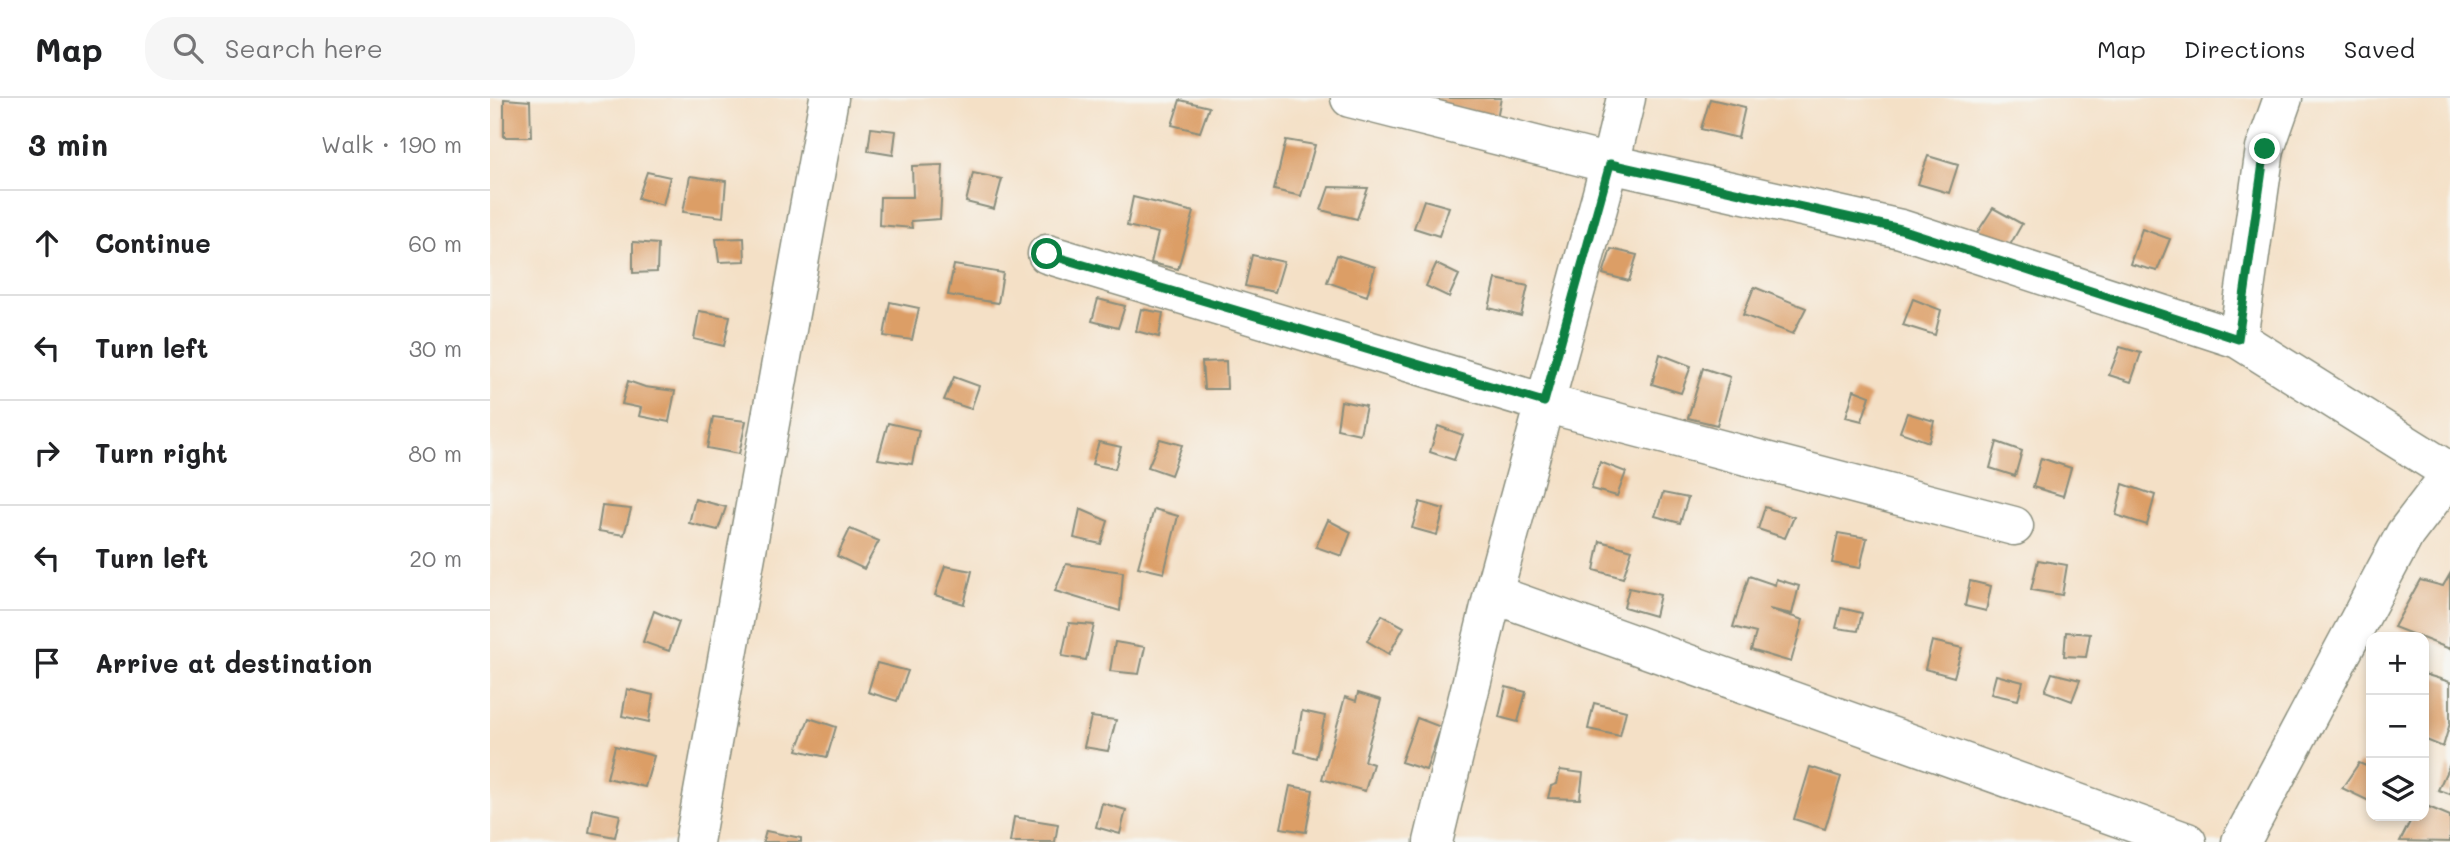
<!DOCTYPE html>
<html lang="en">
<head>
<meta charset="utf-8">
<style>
  body { margin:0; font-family:Mali,sans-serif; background:#f6f6f6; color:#202124 }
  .controls { position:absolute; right:21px; bottom:21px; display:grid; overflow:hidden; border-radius:14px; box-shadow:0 4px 10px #0003 }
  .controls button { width:63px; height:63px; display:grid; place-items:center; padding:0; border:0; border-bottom:2px solid #e0e0e0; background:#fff; color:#202124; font:35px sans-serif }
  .stop { position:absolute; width:21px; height:21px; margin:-16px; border:5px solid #0b8043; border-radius:50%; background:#fff }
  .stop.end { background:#0b8043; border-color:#fff; box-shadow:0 2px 7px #0008 }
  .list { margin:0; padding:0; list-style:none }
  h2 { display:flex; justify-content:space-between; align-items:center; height:91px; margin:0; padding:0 28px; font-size:30px }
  h2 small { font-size:23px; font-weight:400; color:#757577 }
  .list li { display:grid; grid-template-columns:46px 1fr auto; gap:21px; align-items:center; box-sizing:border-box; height:105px; padding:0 28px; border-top:2px solid #e0e0e0 }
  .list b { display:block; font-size:26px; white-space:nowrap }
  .list em { font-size:23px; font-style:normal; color:#757577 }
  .icon { flex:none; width:38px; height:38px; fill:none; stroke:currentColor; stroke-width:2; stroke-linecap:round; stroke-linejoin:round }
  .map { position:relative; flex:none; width:1960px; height:744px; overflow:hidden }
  header { display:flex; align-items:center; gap:42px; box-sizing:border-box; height:98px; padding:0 35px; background:#fff; border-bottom:2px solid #e0e0e0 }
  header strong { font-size:33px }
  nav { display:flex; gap:38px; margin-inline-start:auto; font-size:24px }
  .search { width:490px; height:63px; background:#f6f6f6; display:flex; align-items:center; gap:18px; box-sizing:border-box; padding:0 24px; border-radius:28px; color:#757577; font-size:26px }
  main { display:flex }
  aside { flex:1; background:#fff }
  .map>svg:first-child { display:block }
  .building { fill:#dc9e66 }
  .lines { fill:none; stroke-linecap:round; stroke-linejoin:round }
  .street-casing { stroke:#8a8e7d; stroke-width:41 }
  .street { stroke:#fff; stroke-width:38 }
  .route { stroke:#0b8043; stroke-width:9 }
</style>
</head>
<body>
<header>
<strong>Map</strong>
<div class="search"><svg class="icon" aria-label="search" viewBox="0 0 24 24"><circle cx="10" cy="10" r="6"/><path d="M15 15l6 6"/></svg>Search here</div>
<nav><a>Map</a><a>Directions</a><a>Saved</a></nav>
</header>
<main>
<aside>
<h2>3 min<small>Walk · 190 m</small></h2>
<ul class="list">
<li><svg class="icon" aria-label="ahead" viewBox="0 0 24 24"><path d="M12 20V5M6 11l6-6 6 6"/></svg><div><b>Continue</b></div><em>60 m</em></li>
<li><svg class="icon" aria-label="left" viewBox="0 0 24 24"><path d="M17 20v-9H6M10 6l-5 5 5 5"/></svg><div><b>Turn left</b></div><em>30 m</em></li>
<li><svg class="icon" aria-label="right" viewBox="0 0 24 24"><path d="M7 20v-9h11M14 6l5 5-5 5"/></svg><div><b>Turn right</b></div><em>80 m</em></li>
<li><svg class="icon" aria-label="left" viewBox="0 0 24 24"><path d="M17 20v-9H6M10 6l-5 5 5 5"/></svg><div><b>Turn left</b></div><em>20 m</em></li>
<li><svg class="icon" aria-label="arrive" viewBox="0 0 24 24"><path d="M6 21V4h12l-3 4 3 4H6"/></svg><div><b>Arrive at destination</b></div></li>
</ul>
</aside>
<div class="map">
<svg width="1960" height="744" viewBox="0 0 1960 744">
  <rect width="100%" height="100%" fill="#f6f6f2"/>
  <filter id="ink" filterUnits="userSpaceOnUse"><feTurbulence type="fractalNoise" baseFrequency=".0143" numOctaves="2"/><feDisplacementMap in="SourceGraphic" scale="14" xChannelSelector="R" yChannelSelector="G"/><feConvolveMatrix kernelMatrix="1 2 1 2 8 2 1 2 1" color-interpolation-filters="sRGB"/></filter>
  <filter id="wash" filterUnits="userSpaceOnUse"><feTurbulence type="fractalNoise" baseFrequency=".00686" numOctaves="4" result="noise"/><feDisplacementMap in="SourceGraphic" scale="28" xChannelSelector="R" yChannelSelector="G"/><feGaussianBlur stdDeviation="1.57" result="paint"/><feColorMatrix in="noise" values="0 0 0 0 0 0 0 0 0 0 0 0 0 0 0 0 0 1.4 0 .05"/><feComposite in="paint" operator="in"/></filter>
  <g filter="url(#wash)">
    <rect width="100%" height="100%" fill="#f4e0c6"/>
    <g id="blocks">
      <path class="building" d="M 929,0 L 1011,0 L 1007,20 Z
        M 14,1 L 40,3 L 41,39 L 14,39 Z
        M 1220,1 L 1255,9 L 1248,40 L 1211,31 Z
        M 690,2 L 719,9 L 710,34 L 682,27 Z
        M 381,30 L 406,33 L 403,57 L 378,53 Z
        M 796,42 L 825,47 L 811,98 L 784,92 Z
        M 1438,58 L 1468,67 L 1459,95 L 1428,86 Z
        M 453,67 L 450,121 L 421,123 L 422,130 L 389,127 L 390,99 L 423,99 L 422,68 Z
        M 157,74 L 180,79 L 173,107 L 148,100 Z
        M 483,75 L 512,81 L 504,111 L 476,104 Z
        M 200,78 L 236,83 L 233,119 L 193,114 Z
        M 839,89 L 878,90 L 867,121 L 831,112 Z
        M 643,99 L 704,114 L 688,171 L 661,165 L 668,135 L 637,128 Z
        M 934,102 L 959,109 L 949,138 L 924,130 Z
        M 1503,110 L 1532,126 L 1516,154 L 1485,138 Z
        M 1652,131 L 1680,141 L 1667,173 L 1640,166 Z
        M 254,140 L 255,163 L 229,164 L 226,141 Z
        M 143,144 L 168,146 L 167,174 L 143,175 Z
        M 1121,151 L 1147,157 L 1139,183 L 1113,176 Z
        M 762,157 L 794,164 L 785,194 L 755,188 Z
        M 847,157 L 885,169 L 877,198 L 837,184 Z
        M 946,166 L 969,177 L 959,199 L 936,188 Z
        M 464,167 L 513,175 L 508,205 L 458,197 Z
        M 1006,181 L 1038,188 L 1031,218 L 999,210 Z
        M 1264,189 L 1316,210 L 1303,236 L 1253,217 Z
        M 608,201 L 635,208 L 628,230 L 602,223 Z
        M 1423,201 L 1451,212 L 1445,237 L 1413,227 Z
        M 400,204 L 429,210 L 422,242 L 394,238 Z
        M 651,211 L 673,215 L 669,239 L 646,233 Z
        M 209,213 L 240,218 L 234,248 L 204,241 Z
        M 1630,249 L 1651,255 L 1641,284 L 1619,277 Z
        M 1170,256 L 1201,268 L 1191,295 L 1162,286 Z
        M 736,263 L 737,291 L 714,291 L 712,264 Z
        M 1213,270 L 1240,279 L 1227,327 L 1198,320 Z
        M 464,279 L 489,288 L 481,311 L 454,302 Z
        M 138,283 L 155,289 L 185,293 L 179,324 L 149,318 L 151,310 L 132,306 Z
        M 1364,292 L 1380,298 L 1372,323 L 1356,319 Z
        M 851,303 L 876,308 L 870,336 L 847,331 Z
        M 1417,315 L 1444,323 L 1439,344 L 1410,334 Z
        M 223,319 L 256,323 L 249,356 L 217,350 Z
        M 398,325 L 429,332 L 422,366 L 388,361 Z
        M 948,328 L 973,337 L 964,362 L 940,354 Z
        M 670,341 L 692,347 L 681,377 L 658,369 Z
        M 609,344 L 631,349 L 625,371 L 602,366 Z
        M 1507,344 L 1532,353 L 1525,378 L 1500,370 Z
        M 1551,360 L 1581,370 L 1573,398 L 1543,389 Z
        M 1110,364 L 1136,374 L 1127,398 L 1101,391 Z
        M 1633,386 L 1665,397 L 1657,427 L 1626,417 Z
        M 1173,395 L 1198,400 L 1190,425 L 1165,418 Z
        M 205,401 L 236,409 L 228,432 L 199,425 Z
        M 930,404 L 954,411 L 947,437 L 922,430 Z
        M 112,408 L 141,411 L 134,437 L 108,433 Z
        M 1275,409 L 1304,419 L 1295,440 L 1268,431 Z
        M 590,411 L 618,423 L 611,446 L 584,440 Z
        M 664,411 L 688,418 L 674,475 L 648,469 Z
        M 838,422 L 861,434 L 852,458 L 826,449 Z
        M 360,431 L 389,443 L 374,471 L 347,458 Z
        M 1348,435 L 1377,440 L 1370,470 L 1342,465 Z
        M 1110,443 L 1142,452 L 1133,480 L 1104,472 Z
        M 1548,462 L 1577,467 L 1572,497 L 1541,492 Z
        M 576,466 L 633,474 L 630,513 L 565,493 Z
        M 455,468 L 482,473 L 474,506 L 445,497 Z
        M 1960,476 L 1960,551 L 1904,529 L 1930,482 L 1953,488 Z
        M 1259,478 L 1285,487 L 1286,481 L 1309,488 L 1302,516 L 1279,511 L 1313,522 L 1301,564 L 1261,552 L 1266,535 L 1243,529 Z
        M 1480,483 L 1501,488 L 1496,513 L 1475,508 Z
        M 1139,490 L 1170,497 L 1165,518 L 1134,509 Z
        M 1351,510 L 1372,515 L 1368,533 L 1346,530 Z
        M 164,513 L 189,524 L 179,553 L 153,544 Z
        M 892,517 L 914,529 L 899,556 L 877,543 Z
        M 579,525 L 604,527 L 596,562 L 572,558 Z
        M 1576,534 L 1600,536 L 1596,559 L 1574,558 Z
        M 1442,543 L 1472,550 L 1464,579 L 1435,571 Z
        M 625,544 L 655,549 L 649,576 L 620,573 Z
        M 387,565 L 418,573 L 407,603 L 378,594 Z
        M 1562,575 L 1590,582 L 1582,603 L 1555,593 Z
        M 1934,576 L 1960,584 L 1960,625 L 1953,649 L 1934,641 Z
        M 1506,577 L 1533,584 L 1528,602 L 1501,596 Z
        M 1016,589 L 1036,594 L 1028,624 L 1009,619 Z
        M 137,591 L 163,597 L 159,624 L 132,618 Z
        M 868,595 L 891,602 L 874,663 L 883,666 L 875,693 L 832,681 L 855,599 L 866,603 Z
        M 1104,605 L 1136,613 L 1130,638 L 1098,631 Z
        M 812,613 L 835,618 L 826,660 L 805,654 Z
        M 601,619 L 626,622 L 618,653 L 594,649 Z
        M 319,620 L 346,629 L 337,659 L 307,652 Z
        M 927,620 L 951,629 L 936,672 L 911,664 Z
        M 125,648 L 164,658 L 155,689 L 117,680 Z
        M 1869,665 L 1881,670 L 1881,704 L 1852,690 Z
        M 1960,666 L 1960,696 L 1948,692 Z
        M 1320,669 L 1351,679 L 1335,731 L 1304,721 Z
        M 1070,672 L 1093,675 L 1090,701 L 1058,700 L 1061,688 L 1067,686 Z
        M 800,688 L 823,692 L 816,734 L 791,730 Z
        M 612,705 L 636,712 L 630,736 L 606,729 Z
        M 1934,707 L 1960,718 L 1960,744 L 1910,743 L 1923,718 L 1934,718 Z
        M 103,711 L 130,717 L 125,739 L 99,734 Z
        M 524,719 L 568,726 L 565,744 L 520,744 Z
        M 276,733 L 311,740 L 311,744 L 273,744 Z"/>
    </g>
  </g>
  <g filter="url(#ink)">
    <use href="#blocks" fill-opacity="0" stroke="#8a8e7d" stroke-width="2"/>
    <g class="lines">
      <g class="street-casing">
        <path id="street" d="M 860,0 L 1120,66 L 1411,131 L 1748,241 L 1960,374
          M 557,156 L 1054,305 L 1524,428
          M 1748,241 L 1775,51 L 1793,0
          M 1003,496 L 1697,744
          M 204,744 L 339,0
          M 943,744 L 1003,496 L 1120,66 L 1136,0
          M 1751,744 L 1915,436 L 1960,377"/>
      </g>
      <use href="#street" class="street"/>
    </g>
  </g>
  <g class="lines" filter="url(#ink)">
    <path class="route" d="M 557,156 L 1054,304 L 1120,66 L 1411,131 L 1748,241 L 1775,51"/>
  </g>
</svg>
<div class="controls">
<button>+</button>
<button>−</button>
<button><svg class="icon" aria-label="layers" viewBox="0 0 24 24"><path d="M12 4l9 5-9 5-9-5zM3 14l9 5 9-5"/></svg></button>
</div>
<div class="stop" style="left:557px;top:156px"></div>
<div class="stop end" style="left:1775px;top:51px"></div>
</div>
</main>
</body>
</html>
